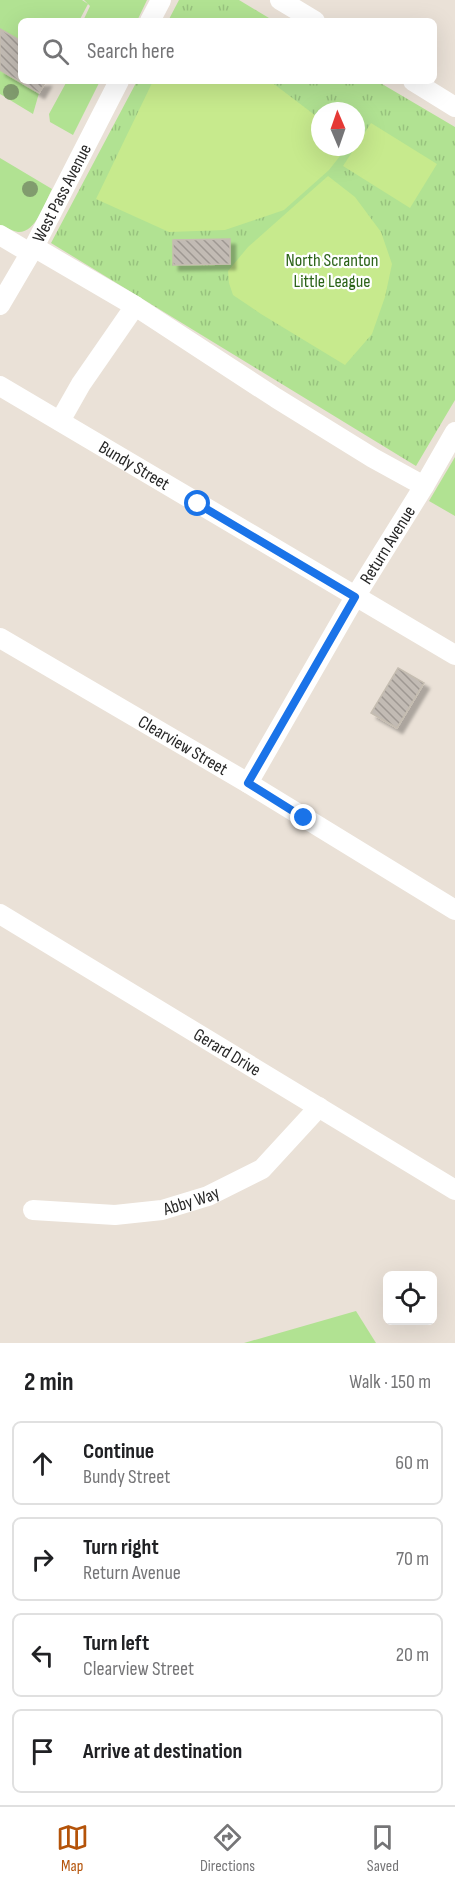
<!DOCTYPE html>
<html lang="en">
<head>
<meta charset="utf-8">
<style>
  body { margin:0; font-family:"Sofia Sans Condensed",sans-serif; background:#f2f2f2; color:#202124 }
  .controls { position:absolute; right:18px; bottom:18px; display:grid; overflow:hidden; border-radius:9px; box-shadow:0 6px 24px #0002 }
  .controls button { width:54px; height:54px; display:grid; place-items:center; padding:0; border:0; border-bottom:2px solid #e0e0e0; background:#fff; color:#202124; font:30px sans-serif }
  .compass { position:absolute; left:311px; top:102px; width:54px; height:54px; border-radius:50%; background:#fff; box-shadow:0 6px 24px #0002; rotate:358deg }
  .stop { position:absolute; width:18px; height:18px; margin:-14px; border:4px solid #1a73e8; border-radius:50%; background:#fff }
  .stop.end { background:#1a73e8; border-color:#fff; box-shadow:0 2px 6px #0008 }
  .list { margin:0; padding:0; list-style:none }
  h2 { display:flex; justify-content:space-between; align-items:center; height:78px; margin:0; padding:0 24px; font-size:26px }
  h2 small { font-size:20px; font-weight:400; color:#757577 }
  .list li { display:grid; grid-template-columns:39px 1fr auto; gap:18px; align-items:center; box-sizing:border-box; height:84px; margin:0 12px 12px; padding:0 12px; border:2px solid #e0e0e0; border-radius:9px }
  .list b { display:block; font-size:22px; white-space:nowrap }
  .list p { margin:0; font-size:20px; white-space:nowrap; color:#757577 }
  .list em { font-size:20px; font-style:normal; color:#757577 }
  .icon { flex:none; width:33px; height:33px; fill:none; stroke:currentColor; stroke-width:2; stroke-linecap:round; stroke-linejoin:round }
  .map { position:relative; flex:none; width:455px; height:1343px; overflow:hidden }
  .search { position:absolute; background:#fff; box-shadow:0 6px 24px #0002; left:18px; right:18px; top:18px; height:66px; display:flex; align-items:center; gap:15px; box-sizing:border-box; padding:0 21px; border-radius:9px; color:#757577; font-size:22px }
  .sheet { height:462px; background:#fff }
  nav { display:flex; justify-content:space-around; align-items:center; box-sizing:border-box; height:84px; border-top:2px solid #e0e0e0; background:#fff; font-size:16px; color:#757577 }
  nav a { display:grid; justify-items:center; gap:3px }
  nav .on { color:#b45309 }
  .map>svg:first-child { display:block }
  .grass { fill:#b1e292 }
  .park { fill:url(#park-tufts); fill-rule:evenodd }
  .pitch { fill:#c7ea8d }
  .building { fill:url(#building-back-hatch); stroke:#c5bdb1; stroke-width:1.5; filter:url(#shadow) }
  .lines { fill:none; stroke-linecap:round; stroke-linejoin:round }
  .minor { stroke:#fff; stroke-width:20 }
  .tree { fill:#819c6e }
  .route { stroke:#1a73e8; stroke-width:8 }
  .labels { text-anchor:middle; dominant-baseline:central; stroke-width:4.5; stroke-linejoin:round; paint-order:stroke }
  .street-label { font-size:18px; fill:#272727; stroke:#fff }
  .park-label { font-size:18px; fill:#2b6318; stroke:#fff }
</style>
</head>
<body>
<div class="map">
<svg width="455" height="1343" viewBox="0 0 455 1343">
  <defs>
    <pattern id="park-tufts" width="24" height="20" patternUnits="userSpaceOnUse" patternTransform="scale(1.5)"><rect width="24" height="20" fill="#b1e292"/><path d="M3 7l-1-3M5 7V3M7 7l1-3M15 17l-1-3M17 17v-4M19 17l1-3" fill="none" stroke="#98c27e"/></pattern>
    <pattern id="building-back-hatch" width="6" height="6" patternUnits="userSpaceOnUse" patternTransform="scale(1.5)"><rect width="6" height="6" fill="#c2bbb4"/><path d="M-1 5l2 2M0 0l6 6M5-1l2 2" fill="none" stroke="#9e9892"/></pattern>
    <filter id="shadow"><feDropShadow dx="5.5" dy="5.5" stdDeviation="1.5" flood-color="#0004"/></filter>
  </defs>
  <rect width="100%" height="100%" fill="#eae1d7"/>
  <path class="grass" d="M 0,0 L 82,0 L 88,4 L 84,0 L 147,0 L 137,21 L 83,21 L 90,6 L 88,4 L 79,21 L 21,21 L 21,41 L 0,29 Z
    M 0,70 L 39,93 L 33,114 L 0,94 Z
    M 67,81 L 100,81 L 73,135 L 50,122 L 49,114 Z
    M 0,158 L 52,189 C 45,203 36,233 18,232 C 12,231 6,227 0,225 Z
    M 455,457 L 455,516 L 429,501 Z
    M 356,1311 L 376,1343 L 244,1343 Z"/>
  <path class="park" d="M 179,0 L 239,0 L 274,21 L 168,21 Z
    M 137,81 L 377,81 L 455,127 L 455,400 L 416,466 L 51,243 ZM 320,111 L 356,111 L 356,147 L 320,147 Z"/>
  <path class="pitch" d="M 153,81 L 270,81 L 320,119 L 320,147 L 347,147 L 329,170 L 284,210 L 225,230 L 169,232 L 96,199 Z
    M 371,123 L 437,164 L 410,208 L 343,166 Z
    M 328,176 L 355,197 L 381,232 L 392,264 L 385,297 L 372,334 L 345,365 L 261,314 L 233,295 L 229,283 L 228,271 L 248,247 Z"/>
  <path class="building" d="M 0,29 L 21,41 L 21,81 L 46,81 L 39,93 L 0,70 Z
    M 230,239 L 230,264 L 173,265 L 173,240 Z
    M 398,668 L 424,683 L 397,728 L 371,713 Z"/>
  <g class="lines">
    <g class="minor">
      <path d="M 280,0 L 315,21"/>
      <path d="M 150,21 L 161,0"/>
      <path d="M 413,81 L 455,107"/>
      <path d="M 0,235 L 30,253"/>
      <path d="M 34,247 L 135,306 L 276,398 L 373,458 L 424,486"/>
      <path id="s1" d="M 0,305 L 34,247 L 119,81"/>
      <path id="s2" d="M 0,386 L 455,655"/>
      <path d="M 60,421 L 81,384 L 135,306"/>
      <path id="s3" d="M 0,638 L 248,783 L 455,910"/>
      <path id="s4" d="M 248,783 L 355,597 L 424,486 L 455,432"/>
      <path id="s5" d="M 0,914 L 455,1190"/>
      <path id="s6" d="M 33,1210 L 115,1215 L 162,1210 L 208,1196 L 262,1169 L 319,1107"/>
    </g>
  </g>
  <g class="tree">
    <circle cx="11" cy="92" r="8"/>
    <circle cx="30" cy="189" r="8"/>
  </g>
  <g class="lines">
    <path class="route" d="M 198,504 L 355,597 L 248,783 L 304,818"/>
  </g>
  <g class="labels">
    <g class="street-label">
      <text stroke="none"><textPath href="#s1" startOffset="128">West Pass Avenue</textPath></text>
      <text stroke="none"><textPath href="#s2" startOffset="156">Bundy Street</textPath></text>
      <text stroke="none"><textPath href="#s4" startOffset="276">Return Avenue</textPath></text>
      <text stroke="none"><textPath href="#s3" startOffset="212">Clearview Street</textPath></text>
      <text stroke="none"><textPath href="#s5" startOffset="266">Gerard Drive</textPath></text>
      <text stroke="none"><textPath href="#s6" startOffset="160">Abby Way</textPath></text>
    </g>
    <g class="park-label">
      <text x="332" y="260">North Scranton<tspan x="332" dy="21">Little League</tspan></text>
    </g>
  </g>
</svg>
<div class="controls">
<button><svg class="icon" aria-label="locate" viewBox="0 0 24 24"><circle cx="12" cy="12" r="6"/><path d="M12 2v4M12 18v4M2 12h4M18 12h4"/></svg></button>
</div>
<svg class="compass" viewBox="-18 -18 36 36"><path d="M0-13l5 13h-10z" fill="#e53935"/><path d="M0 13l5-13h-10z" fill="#757577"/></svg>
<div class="stop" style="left:198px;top:504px"></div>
<div class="stop end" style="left:304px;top:818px"></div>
<div class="search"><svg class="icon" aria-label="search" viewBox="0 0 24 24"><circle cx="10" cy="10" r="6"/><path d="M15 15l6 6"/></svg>Search here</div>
</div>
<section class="sheet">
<h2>2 min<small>Walk · 150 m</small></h2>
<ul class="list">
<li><svg class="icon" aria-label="ahead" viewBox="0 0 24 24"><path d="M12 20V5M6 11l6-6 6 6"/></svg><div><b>Continue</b><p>Bundy Street</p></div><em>60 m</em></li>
<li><svg class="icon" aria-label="right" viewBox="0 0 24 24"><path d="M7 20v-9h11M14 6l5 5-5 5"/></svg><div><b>Turn right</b><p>Return Avenue</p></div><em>70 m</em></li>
<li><svg class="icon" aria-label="left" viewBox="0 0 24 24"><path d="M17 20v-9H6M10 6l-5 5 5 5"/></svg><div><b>Turn left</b><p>Clearview Street</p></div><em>20 m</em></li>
<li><svg class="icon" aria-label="arrive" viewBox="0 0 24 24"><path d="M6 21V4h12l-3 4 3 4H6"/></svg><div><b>Arrive at destination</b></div></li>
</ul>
</section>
<nav>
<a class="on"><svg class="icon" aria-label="map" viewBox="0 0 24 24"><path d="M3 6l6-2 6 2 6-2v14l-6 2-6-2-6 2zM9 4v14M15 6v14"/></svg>Map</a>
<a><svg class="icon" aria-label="directions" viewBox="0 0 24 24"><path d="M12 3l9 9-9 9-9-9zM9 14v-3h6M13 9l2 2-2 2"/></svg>Directions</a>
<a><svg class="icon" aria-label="saved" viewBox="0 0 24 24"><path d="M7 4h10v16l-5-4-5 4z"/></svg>Saved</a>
</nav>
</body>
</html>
